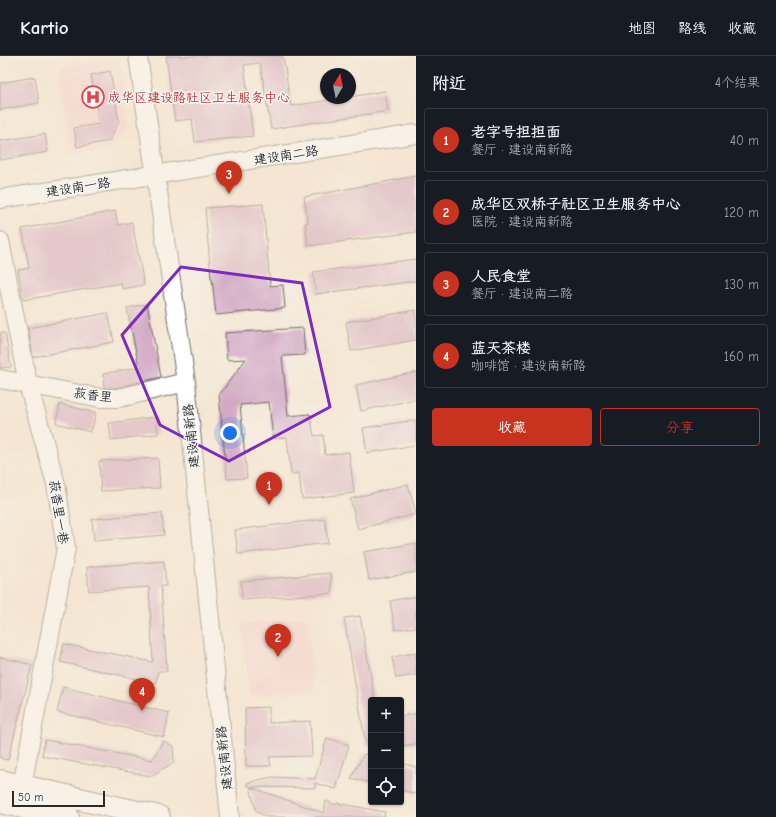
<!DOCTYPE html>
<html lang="zh">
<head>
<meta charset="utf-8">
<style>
  body { margin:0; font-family:"Comic Neue","LXGW WenKai TC",sans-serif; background:#242831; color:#f1f3f6 }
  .controls { position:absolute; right:12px; bottom:12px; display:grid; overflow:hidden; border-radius:4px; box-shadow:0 1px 3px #0004 }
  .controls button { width:36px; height:36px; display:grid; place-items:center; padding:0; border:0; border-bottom:1px solid #363941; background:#171b24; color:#f1f3f6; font:20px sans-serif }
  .compass { position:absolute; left:320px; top:12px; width:36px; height:36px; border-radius:50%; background:#171b24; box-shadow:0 1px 3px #0004; rotate:10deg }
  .scale { position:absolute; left:12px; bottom:10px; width:93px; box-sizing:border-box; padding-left:4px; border:2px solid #2b2b2b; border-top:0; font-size:11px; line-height:14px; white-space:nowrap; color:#2b2b2b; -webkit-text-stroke:3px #f6f6f2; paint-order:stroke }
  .you { position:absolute; left:230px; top:377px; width:14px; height:14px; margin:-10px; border:3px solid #fff; border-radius:50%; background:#1a73e8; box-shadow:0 0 0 6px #1a73e833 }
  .badge { display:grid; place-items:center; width:26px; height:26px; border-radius:50%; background:#c8321e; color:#fff; font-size:13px; font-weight:700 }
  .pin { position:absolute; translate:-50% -33px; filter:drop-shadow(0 1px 2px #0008) }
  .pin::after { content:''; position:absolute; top:21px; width:14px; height:12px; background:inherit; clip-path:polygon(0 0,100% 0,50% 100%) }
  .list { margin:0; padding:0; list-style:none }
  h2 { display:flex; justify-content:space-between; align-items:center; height:52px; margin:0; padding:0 16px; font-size:17px }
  h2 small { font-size:13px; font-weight:400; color:#9ea1a6 }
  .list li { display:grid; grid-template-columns:26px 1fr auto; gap:12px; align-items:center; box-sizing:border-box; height:64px; margin:0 8px 8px; padding:0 8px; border:1px solid #363941; border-radius:4px }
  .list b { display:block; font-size:15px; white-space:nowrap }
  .list p { margin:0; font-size:13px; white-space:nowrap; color:#9ea1a6 }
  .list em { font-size:13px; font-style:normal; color:#9ea1a6 }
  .actions { display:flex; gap:8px; padding:12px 16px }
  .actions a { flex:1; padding:9px 0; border:1px solid #c8321e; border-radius:4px; text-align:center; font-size:14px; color:#c8321e }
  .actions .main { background:#c8321e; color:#fff }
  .icon { flex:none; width:22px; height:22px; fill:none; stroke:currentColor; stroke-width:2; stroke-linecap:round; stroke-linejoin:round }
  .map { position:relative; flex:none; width:416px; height:761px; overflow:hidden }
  header { display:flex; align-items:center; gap:24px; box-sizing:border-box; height:56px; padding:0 20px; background:#171b24; border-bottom:1px solid #363941 }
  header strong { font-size:19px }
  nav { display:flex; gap:22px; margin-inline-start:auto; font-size:14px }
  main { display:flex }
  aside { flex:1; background:#171b24 }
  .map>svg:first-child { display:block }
  .built { fill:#f7d0cf }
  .building { fill:#d0a5c1 }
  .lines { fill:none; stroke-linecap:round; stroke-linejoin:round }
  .minor-casing { stroke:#716c65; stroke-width:20 }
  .major-casing { stroke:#716c65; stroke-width:24 }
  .minor { stroke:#fff; stroke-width:18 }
  .major { stroke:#fff; stroke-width:22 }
  .marked { fill:none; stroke:#7b2cbf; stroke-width:3; stroke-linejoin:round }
  .labels { text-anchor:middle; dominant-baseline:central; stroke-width:3; stroke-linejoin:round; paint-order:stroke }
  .health-label { font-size:13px; fill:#be3a42; stroke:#f6f6f2; text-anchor:start }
  .street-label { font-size:13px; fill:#2b2b2b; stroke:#f6f6f2 }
</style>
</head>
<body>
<header>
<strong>Kartio</strong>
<nav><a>地图</a><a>路线</a><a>收藏</a></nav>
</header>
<main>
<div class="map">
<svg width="416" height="761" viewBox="0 0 416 761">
  <rect width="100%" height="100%" fill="#f6f6f2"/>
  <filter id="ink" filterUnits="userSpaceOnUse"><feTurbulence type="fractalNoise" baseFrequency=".025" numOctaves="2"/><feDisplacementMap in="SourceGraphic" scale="8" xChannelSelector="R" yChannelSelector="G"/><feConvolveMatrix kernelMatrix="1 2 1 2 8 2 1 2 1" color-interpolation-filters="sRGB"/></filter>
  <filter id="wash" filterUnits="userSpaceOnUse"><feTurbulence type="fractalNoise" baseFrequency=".012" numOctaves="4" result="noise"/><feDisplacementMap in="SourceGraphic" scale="16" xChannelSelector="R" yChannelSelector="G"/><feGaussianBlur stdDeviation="0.9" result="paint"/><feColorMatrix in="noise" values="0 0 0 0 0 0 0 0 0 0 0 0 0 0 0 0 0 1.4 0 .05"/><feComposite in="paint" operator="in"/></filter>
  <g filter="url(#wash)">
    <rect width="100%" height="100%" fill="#f4e6d2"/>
    <path class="built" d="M 120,2 L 128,70 L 109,94 L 70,100 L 59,11 Z
      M 307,561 L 315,634 L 249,641 L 242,568 Z"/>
    <g id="blocks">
      <path class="building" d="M 166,0 L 283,0 L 291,50 L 344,42 L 350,42 L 350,41 L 385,35 L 388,55 L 271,73 L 260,7 L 244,9 L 253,80 L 195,86 L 192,63 L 175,65 Z
        M 110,15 L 119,65 L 109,85 L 77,91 L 74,72 L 99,68 L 91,19 Z
        M 35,21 L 39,47 L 0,54 L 0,27 Z
        M 45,78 L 48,96 L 0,104 L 0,85 Z
        M 416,120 L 416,176 L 308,190 L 305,167 L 308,167 L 304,141 Z
        M 263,148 L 270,230 L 283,229 L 285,252 L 216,259 L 212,222 L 211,222 L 205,152 Z
        M 115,155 L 118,169 L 132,166 L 144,229 L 122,233 L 121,227 L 23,244 L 18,214 L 29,212 L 22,173 Z
        M 416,203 L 416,225 L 316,238 L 313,216 Z
        M 147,248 L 161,321 L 115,332 L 104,332 L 103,318 L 139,311 L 127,252 Z
        M 416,254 L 416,284 L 351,295 L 346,266 Z
        M 108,257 L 114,286 L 33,301 L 28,272 Z
        M 303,272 L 305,299 L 282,300 L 288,360 L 310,358 L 314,380 L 323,379 L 325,399 L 349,396 L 354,437 L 302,443 L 299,417 L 291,418 L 287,381 L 273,383 L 269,346 L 240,349 L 247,422 L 227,423 L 219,339 L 246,303 L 227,304 L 225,277 Z
        M 0,277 L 5,277 L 11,311 L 0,312 Z
        M 416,316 L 416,343 L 361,355 L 356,329 Z
        M 60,348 L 96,357 L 91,376 L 56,367 Z
        M 156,361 L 158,378 L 111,384 L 109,367 Z
        M 416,364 L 416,389 L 367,397 L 363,372 Z
        M 158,402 L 160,432 L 101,435 L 99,405 Z
        M 408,428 L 416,458 L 358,473 L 350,443 Z
        M 162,457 L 164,479 L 94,485 L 92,463 Z
        M 325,463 L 328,487 L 238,498 L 235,474 Z
        M 416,487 L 416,516 L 369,524 L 364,496 Z
        M 164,505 L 166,530 L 161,530 L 167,615 L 158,615 L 156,627 L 60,606 L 64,588 L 153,606 L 149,531 L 89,535 L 87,511 Z
        M 331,517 L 332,537 L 242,544 L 241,525 Z
        M 416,540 L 416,571 L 395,574 L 390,545 Z
        M 360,560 L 375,644 L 371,644 L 371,690 L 366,690 L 344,562 Z
        M 416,597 L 416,619 L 396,622 L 392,601 Z
        M 0,601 L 32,609 L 8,704 L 0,702 Z
        M 63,631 L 169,657 L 164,681 L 57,656 Z
        M 269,651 L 269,667 L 310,665 L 312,700 L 269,701 L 271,710 L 246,710 L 245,652 Z
        M 416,658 L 416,688 L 401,690 L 401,660 Z
        M 327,682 L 349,689 L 336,733 L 315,727 L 315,732 L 250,731 L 324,757 L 326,745 L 336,749 L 337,747 L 385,756 L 384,761 L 266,761 L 256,755 L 250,730 L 247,730 L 247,727 L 271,721 L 315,723 Z
        M 45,684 L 152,704 L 163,685 L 173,690 L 174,706 L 151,720 L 42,700 Z
        M 364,698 L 371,700 L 371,727 L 351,722 Z
        M 401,707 L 416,711 L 416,738 L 401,734 Z"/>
    </g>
  </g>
  <g filter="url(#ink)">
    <use href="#blocks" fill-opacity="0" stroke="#716c65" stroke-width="1"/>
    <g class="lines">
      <g class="minor-casing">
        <path id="minor" d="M 138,0 L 186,326 L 230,761
          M 0,143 L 416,78
          M 0,185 L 28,328 L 56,428 L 66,492 L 22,730
          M 0,323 L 101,342 L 119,342 L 186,326"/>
      </g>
      <g class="major-casing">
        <path id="major" d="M 0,725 L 159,761
          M 0,746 L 68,761"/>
      </g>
      <use href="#minor" class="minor"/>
      <use href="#major" class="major"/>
    </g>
  </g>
  <path d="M0 0H416V761H0ZM 181,211 L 302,227 L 330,351 L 229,405 L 160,369 L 122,279 Z" fill="#f4e6d2" fill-opacity=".55" fill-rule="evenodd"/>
  <path class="marked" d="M 181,211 L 302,227 L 330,351 L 229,405 L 160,369 L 122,279 Z"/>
  <defs>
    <g id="hospital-ring" transform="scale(1.15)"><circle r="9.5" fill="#f6f6f2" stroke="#e0444e" stroke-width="1.5"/><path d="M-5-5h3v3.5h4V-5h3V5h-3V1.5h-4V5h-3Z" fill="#e0444e"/></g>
  </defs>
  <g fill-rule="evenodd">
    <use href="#hospital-ring" x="93" y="41"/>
  </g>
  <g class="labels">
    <g class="health-label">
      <text x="108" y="41">成华区建设路社区卫生服务中心</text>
    </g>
    <g class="street-label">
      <text transform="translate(286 99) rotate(-9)">建设南二路</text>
      <text transform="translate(78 131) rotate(-9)">建设南一路</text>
      <text transform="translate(93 339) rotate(7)">菽香里</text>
      <text transform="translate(191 380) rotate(-96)">建设南新路</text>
      <text transform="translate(59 456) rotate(81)">菽香里一巷</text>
      <text transform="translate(224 702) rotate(-96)">建设南新路</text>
    </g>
  </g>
</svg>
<div class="controls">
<button>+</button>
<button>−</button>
<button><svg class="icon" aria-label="locate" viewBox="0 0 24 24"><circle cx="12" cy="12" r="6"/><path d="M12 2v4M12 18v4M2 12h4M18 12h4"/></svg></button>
</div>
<svg class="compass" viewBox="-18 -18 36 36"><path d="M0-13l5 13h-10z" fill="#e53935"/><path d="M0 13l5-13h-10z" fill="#9ea1a6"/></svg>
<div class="scale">50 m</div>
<div class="you"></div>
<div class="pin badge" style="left:269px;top:449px">1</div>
<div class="pin badge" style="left:278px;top:601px">2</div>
<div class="pin badge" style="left:229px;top:138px">3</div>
<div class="pin badge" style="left:142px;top:655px">4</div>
</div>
<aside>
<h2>附近<small>4个结果</small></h2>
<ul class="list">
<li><span class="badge">1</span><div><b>老字号担担面</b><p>餐厅 · 建设南新路</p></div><em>40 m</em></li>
<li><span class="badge">2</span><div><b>成华区双桥子社区卫生服务中心</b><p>医院 · 建设南新路</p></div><em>120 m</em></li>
<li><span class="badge">3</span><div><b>人民食堂</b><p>餐厅 · 建设南二路</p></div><em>130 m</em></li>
<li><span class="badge">4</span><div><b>蓝天茶楼</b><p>咖啡馆 · 建设南新路</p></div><em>160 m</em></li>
</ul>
<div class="actions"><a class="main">收藏</a><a>分享</a></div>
</aside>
</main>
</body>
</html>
